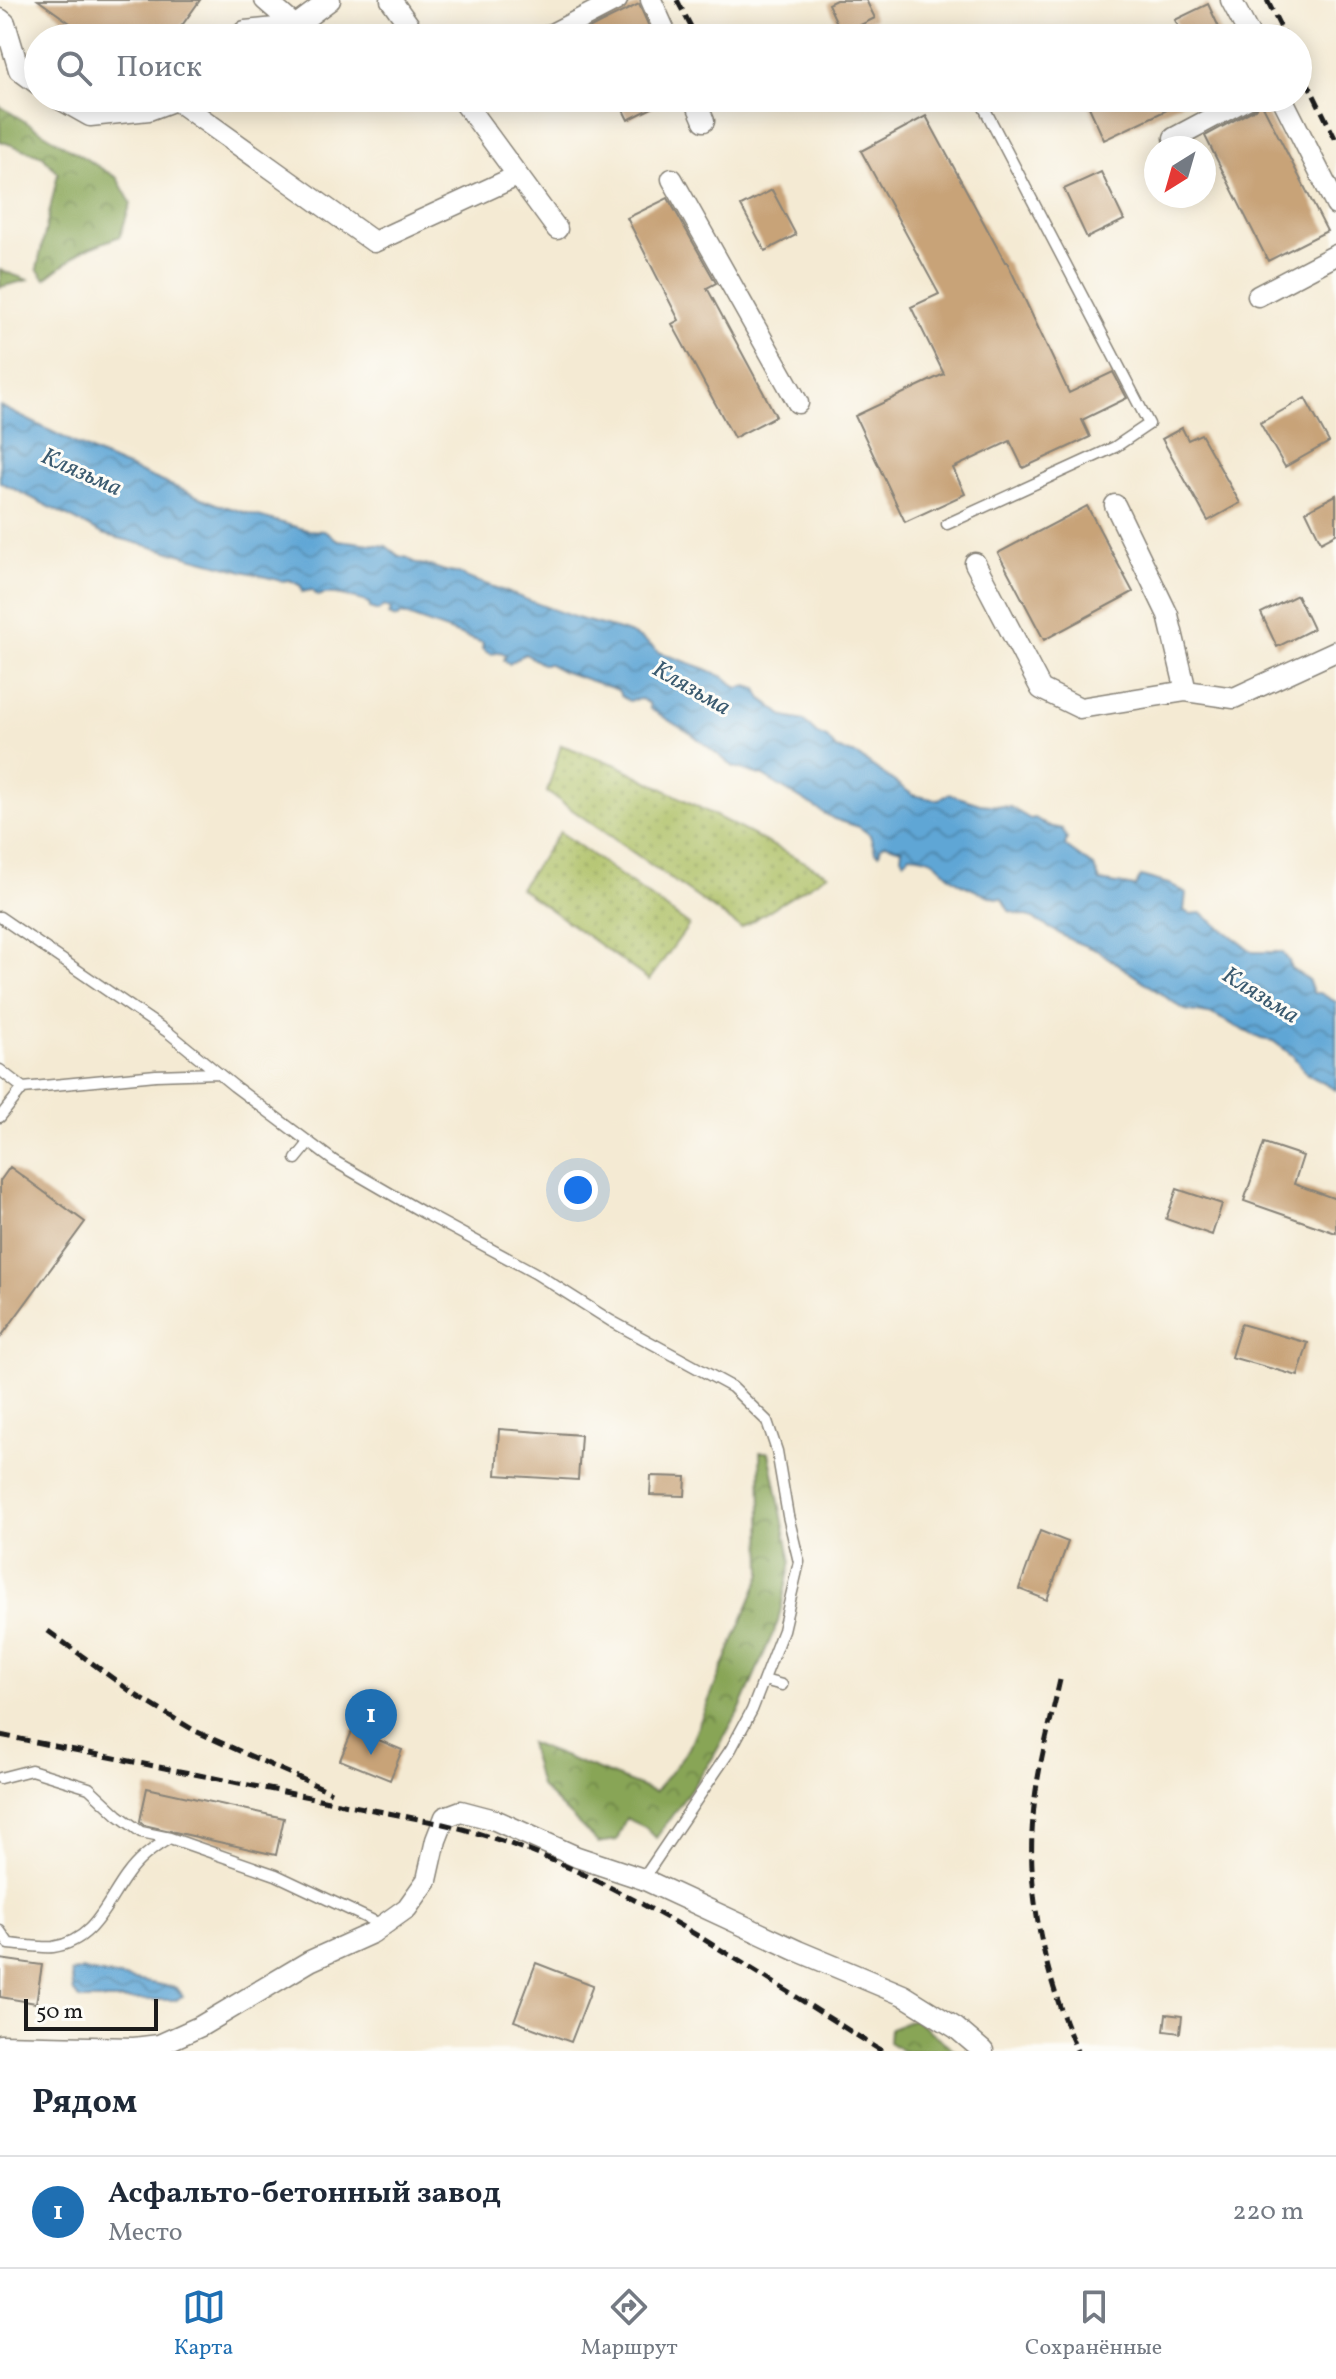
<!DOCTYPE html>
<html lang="ru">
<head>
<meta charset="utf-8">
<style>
  body { margin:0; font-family:Vollkorn,serif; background:#f6f6f7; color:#1f2937 }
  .compass { position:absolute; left:1144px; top:136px; width:72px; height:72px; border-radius:50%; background:#fff; box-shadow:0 4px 20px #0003; rotate:217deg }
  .scale { position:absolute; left:24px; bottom:20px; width:134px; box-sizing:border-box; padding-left:8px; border:4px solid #1c1c1c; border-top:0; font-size:22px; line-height:28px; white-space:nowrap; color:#1c1c1c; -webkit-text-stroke:6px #fdfcf7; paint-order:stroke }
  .you { position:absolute; left:578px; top:1190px; width:28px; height:28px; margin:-20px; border:6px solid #fff; border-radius:50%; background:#1a73e8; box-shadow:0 0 0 12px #1a73e833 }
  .badge { display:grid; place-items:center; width:52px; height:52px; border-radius:50%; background:#1f6fb2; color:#fff; font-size:26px; font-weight:700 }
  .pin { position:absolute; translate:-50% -66px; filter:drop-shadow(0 2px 4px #0008) }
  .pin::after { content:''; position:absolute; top:42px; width:28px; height:24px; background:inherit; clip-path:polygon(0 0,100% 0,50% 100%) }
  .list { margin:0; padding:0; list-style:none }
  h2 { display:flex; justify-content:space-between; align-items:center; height:104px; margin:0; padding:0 32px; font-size:34px }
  h2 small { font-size:26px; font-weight:400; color:#747a83 }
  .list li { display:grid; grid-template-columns:52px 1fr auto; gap:24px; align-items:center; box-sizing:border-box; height:112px; padding:0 32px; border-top:2px solid #e0e1e3 }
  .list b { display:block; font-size:30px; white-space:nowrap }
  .list p { margin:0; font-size:26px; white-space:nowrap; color:#747a83 }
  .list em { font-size:26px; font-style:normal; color:#747a83 }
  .icon { flex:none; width:44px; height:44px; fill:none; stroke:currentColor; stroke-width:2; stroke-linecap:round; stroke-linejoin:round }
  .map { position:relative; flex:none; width:1336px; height:2051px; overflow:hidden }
  .search { position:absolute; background:#fff; box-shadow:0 4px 20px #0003; left:24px; right:24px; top:24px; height:88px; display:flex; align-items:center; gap:20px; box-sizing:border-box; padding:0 28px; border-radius:44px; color:#747a83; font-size:30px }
  .sheet { height:216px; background:#fff }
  nav { display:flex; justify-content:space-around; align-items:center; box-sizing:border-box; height:112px; border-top:2px solid #e0e1e3; background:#fff; font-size:22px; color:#747a83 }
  nav a { display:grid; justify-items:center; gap:4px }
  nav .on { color:#1f6fb2 }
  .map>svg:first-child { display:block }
  .forest { fill:url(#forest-crowns); stroke:#52603a; stroke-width:2 }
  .garden { fill:url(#garden-dots); stroke:#646d3e; stroke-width:2 }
  .water { fill:url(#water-waves); stroke:#3e6178; stroke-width:2 }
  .building { fill:#c8a378 }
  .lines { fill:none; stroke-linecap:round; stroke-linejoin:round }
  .service-casing { stroke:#888378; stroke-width:13 }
  .minor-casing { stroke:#888378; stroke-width:23 }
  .service { stroke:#fff; stroke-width:10 }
  .minor { stroke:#fff; stroke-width:20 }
  .rail { stroke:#1c1c1c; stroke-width:5; stroke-dasharray:12 6; stroke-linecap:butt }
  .labels { text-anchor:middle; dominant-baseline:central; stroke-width:6; stroke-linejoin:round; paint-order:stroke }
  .water-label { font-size:24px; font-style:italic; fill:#3a5a6f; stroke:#fdfcf7 }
</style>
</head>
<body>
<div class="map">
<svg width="1336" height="2051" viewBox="0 0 1336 2051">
  <defs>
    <pattern id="forest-crowns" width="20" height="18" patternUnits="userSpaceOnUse" patternTransform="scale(2)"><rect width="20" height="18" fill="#88a557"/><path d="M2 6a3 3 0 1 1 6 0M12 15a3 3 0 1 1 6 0" fill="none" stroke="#6e8647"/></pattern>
    <pattern id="garden-dots" width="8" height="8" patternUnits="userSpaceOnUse" patternTransform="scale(2)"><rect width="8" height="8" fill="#abbe61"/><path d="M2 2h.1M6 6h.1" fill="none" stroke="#8a9a4f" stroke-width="1.8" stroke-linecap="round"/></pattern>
    <pattern id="water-waves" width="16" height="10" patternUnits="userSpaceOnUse" patternTransform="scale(2)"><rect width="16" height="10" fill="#5fa6d5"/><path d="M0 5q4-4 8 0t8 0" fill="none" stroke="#4e86ac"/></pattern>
  </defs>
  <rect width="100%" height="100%" fill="#fdfcf7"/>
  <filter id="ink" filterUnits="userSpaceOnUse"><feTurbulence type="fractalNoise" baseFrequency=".0125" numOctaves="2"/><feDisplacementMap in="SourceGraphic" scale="16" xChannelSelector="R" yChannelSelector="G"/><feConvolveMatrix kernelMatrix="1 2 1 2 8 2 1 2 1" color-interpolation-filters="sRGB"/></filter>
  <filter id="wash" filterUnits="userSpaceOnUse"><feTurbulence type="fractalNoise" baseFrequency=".006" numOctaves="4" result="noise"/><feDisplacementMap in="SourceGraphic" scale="32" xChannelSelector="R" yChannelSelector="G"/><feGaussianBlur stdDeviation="1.8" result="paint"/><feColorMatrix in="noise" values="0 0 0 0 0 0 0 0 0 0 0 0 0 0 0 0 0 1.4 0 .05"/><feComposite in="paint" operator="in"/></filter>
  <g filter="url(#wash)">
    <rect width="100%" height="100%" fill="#f4ead3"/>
    <path class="forest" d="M 0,106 L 117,178 L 131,203 L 120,236 L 82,251 L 45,279 L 37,269 L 58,173 L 43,156 L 0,141 Z
      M 0,270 L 28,280 L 0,287 Z
      M 760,1452 L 769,1452 L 791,1562 L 778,1622 L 740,1709 L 712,1759 L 656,1838 L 645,1827 L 626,1818 L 617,1840 L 598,1843 L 540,1786 L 529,1743 L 655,1792 L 689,1748 L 762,1573 Z
      M 914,2019 L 956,2051 L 903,2051 L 889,2042 L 890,2028 Z"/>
    <path class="garden" d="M 561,745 L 617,765 L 828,874 L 741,928 L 547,792 Z
      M 560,832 L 689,925 L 649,980 L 520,888 Z"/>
    <path class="water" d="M 0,406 L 101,456 L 216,504 L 307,530 L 324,531 L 338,540 L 386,546 L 399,556 L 408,558 L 416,564 C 432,563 443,574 459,573 C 469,580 477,581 488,585 C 518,596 547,608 577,618 C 604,627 639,630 658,652 L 706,669 L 726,678 L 737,688 L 747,686 L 757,689 L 762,699 L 785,717 L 804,721 L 817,734 L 827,738 L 836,749 L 857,755 L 913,795 L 937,800 L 949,794 L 980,804 L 1010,807 L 1030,819 L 1035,818 L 1048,826 L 1062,829 L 1067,838 L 1065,846 L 1094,867 L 1100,881 L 1135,887 L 1141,876 L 1172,885 L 1186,893 L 1184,911 L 1190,914 L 1201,913 L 1253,952 L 1282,952 L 1289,961 L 1291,969 L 1308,979 L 1313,993 L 1320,993 L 1336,1002 L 1336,1090 L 1307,1074 L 1292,1055 L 1273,1041 L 1261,1039 L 1214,1015 L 1185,1010 L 1098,951 L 1071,940 L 1030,917 L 1009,911 L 1002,899 C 991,898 963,886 954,879 C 934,864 940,858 910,855 L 904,861 L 901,857 L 902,849 L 885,844 L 881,846 L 879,854 L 875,852 L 870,835 L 859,827 L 834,819 L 763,776 L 734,767 L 693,735 L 650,709 L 649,703 L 641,699 L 629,701 L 621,696 L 618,690 L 562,671 L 549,664 L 542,664 L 525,654 L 509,664 L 504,660 L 506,655 L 501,652 L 490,654 L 482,649 L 483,643 L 402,614 L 396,618 L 389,615 L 391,610 L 384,606 L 378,611 L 370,608 L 369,603 C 353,598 332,590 317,596 L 312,590 L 302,592 L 301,586 L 290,580 L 281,581 L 103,534 L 0,482 Z
      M 82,1970 L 177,1988 L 183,1996 L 175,2000 L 81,2000 L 74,1993 L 71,1973 Z"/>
    <g id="blocks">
      <path class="building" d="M 38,0 L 200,0 L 173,38 L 91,38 Z
        M 836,0 L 866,0 L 875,18 L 842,34 L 828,4 Z
        M 639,4 L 654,38 L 572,38 L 600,23 Z
        M 1208,4 L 1224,38 L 1184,38 L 1175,20 Z
        M 617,98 L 672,98 L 628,120 Z
        M 1085,98 L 1192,98 L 1104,140 Z
        M 1261,102 L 1327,231 L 1268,261 L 1205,136 L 1255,109 Z
        M 926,116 L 1005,262 L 1007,262 L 1069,393 L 1113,372 L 1127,398 L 1082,420 L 1090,437 L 1023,468 L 1010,441 L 953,468 L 965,494 L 905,522 L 855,416 L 944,374 L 911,307 L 939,294 L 861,151 Z
        M 1101,172 L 1124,220 L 1087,238 L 1064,189 Z
        M 772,190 L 796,235 L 765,251 L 741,206 Z
        M 668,198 L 716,283 L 707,288 L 776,416 L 734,438 L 672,324 L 679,320 L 627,218 Z
        M 1305,398 L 1329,442 L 1285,467 L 1260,423 Z
        M 1182,428 L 1188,440 L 1201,434 L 1240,503 L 1208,521 L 1162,439 Z
        M 1336,495 L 1336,534 L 1321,542 L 1306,511 Z
        M 1087,506 L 1133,592 L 1044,640 L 998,553 Z
        M 1297,595 L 1313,629 L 1277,647 L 1261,613 Z
        M 1264,1143 L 1303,1156 L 1294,1184 L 1336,1199 L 1336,1233 L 1244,1201 Z
        M 10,1167 L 85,1222 L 0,1338 L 0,1181 Z
        M 1177,1189 L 1222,1204 L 1212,1235 L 1166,1219 Z
        M 1241,1324 L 1308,1343 L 1298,1376 L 1231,1357 Z
        M 499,1429 L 581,1435 L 578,1480 L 496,1475 Z
        M 651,1476 L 686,1477 L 685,1496 L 650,1495 Z
        M 1040,1531 L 1068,1542 L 1047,1600 L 1019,1589 Z
        M 353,1729 L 402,1750 L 390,1780 L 340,1760 Z
        M 147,1788 L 284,1818 L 276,1855 L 144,1825 L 140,1821 Z
        M 0,1959 L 42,1965 L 36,2003 L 0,1997 Z
        M 536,1963 L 593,1985 L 571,2042 L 514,2021 Z
        M 1166,2014 L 1182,2016 L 1180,2033 L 1164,2031 Z"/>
    </g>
  </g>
  <g filter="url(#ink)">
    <use href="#blocks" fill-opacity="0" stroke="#888378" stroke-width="2"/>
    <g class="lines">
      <g class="service-casing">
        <path id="service" d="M 947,524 L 1115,447 L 1149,424 L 979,98
          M 0,917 L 169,1033 L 234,1086 L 334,1161 L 424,1213 L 535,1273 L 611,1321 L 732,1387 L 767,1421 L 777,1451 L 788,1516 L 799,1562 L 783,1630 L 752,1710 L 731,1749 L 643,1879
          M 0,1070 L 23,1088 L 156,1075 L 217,1073
          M 0,1117 L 23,1088
          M 296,1159 L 309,1143
          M 764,1680 L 782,1685
          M 0,1778 L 31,1770 L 89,1788 L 118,1815 L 141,1832 L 170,1838
          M 0,1931 L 9,1944 C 23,1945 40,1948 53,1947 C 95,1941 106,1903 127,1875 C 138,1859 153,1848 170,1838 L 276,1875 L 382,1925"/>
      </g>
      <g class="minor-casing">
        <path id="minor" d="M 265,0 L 295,26
          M 391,0 L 418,38
          M 651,0 L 668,38
          M 1231,0 L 1251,38
          M 0,19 L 5,23 L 19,70 L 38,84
          M 238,38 L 245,31 L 295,26 L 330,0
          M 544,38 L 617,0
          M 58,98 L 90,116 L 149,110 L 181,98
          M 461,98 L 557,229
          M 694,98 L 704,121
          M 1282,98 L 1336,205
          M 177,101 L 374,242 L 517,176
          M 1174,138 L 1249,98
          M 672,179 L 798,403
          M 1258,296 L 1336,255
          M 1115,505 L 1168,615 L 1186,691
          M 975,563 L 1041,689 L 1080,708 L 1186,691 L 1234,698 L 1336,651
          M 0,2045 L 134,2048 L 159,2045 L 201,2026 L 310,1961 L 372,1933 L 407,1908 L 427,1880 L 436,1840 L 445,1817 L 461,1811 L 495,1820 L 577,1857 L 643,1879 L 798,1951 L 903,1995 L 956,2028 L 983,2051"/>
      </g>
      <use href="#service" class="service"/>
      <use href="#minor" class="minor"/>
      <path class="rail" d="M 677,0 L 697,38
        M 1267,0 L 1286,38
        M 1298,63 L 1336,140
        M 728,98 L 735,111
        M 48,1631 L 137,1696 L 195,1731 L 331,1792
        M 1060,1680 C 1050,1725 1036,1772 1033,1818 C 1026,1898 1046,1978 1077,2051
        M 0,1735 L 443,1824 C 601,1861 745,1967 882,2051"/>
    </g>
  </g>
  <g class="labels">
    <g class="water-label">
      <text transform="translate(81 473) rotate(24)">Клязьма</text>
      <text transform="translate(691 689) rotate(30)">Клязьма</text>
      <text transform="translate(1260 996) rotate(32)">Клязьма</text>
    </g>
  </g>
</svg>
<svg class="compass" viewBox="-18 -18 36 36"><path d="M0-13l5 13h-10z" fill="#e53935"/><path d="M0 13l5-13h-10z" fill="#747a83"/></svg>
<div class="scale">50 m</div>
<div class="you"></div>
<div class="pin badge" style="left:371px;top:1755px">1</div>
<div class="search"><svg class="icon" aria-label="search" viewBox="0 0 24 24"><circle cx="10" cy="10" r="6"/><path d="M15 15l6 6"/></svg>Поиск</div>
</div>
<section class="sheet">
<h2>Рядом<small></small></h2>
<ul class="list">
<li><span class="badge">1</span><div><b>Асфальто-бетонный завод</b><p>Место</p></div><em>220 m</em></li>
</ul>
</section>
<nav>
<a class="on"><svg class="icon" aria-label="map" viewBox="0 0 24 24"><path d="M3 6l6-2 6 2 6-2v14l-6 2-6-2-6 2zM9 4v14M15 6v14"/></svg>Карта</a>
<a><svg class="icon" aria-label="directions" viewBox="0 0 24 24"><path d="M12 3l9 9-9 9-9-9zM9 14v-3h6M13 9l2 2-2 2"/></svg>Маршрут</a>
<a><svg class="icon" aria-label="saved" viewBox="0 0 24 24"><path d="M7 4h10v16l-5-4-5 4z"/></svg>Сохранённые</a>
</nav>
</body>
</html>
